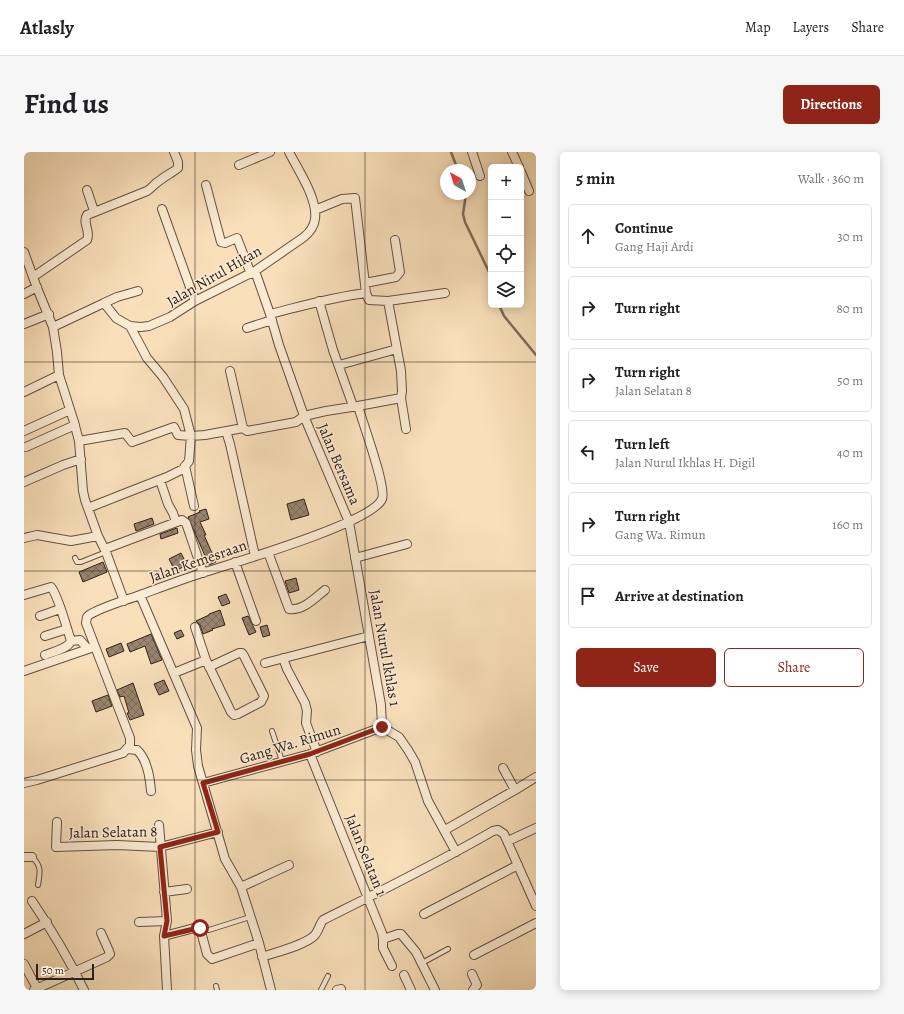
<!DOCTYPE html>
<html lang="en">
<head>
<meta charset="utf-8">
<style>
  body { margin:0; font-family:Alegreya,serif; background:#f6f6f6; color:#202124 }
  .controls { position:absolute; right:12px; top:12px; display:grid; overflow:hidden; border-radius:6px; box-shadow:0 2px 10px #0003 }
  .controls button { width:36px; height:36px; display:grid; place-items:center; padding:0; border:0; border-bottom:1px solid #e0e0e0; background:#fff; color:#202124; font:20px sans-serif }
  .compass { position:absolute; left:416px; top:12px; width:36px; height:36px; border-radius:50%; background:#fff; box-shadow:0 2px 10px #0003; rotate:321deg }
  .scale { position:absolute; left:12px; bottom:10px; width:58px; box-sizing:border-box; padding-left:4px; border:2px solid #30211a; border-top:0; font-size:11px; line-height:14px; white-space:nowrap; color:#30211a; -webkit-text-stroke:3px #fbebd3; paint-order:stroke }
  .stop { position:absolute; width:12px; height:12px; margin:-9px; border:3px solid #8f2418; border-radius:50%; background:#fff }
  .stop.end { background:#8f2418; border-color:#fff; box-shadow:0 1px 4px #0008 }
  .list { margin:0; padding:0; list-style:none }
  h2 { display:flex; justify-content:space-between; align-items:center; height:52px; margin:0; padding:0 16px; font-size:17px }
  h2 small { font-size:13px; font-weight:400; color:#757577 }
  .list li { display:grid; grid-template-columns:26px 1fr auto; gap:12px; align-items:center; box-sizing:border-box; height:64px; margin:0 8px 8px; padding:0 8px; border:1px solid #e0e0e0; border-radius:6px }
  .list b { display:block; font-size:15px; white-space:nowrap }
  .list p { margin:0; font-size:13px; white-space:nowrap; color:#757577 }
  .list em { font-size:13px; font-style:normal; color:#757577 }
  .actions { display:flex; gap:8px; padding:12px 16px }
  .actions a { flex:1; padding:9px 0; border:1px solid #8f2418; border-radius:6px; text-align:center; font-size:14px; color:#8f2418 }
  .actions .main { background:#8f2418; color:#fff }
  .icon { flex:none; width:22px; height:22px; fill:none; stroke:currentColor; stroke-width:2; stroke-linecap:round; stroke-linejoin:round }
  .map { position:relative; flex:none; width:512px; height:838px; overflow:hidden; border-radius:6px }
  header { display:flex; align-items:center; gap:24px; box-sizing:border-box; height:56px; padding:0 20px; background:#fff; border-bottom:1px solid #e0e0e0 }
  header strong { font-size:19px }
  nav { display:flex; gap:22px; margin-inline-start:auto; font-size:14px }
  .intro { display:flex; align-items:center; justify-content:space-between; box-sizing:border-box; height:96px; padding:0 24px }
  h1 { margin:0; font-size:28px }
  .button { padding:10px 18px; border-radius:6px; background:#8f2418; color:#fff; font-size:14px; font-weight:700 }
  main { display:flex; gap:24px; padding:0 24px }
  aside { flex:1; background:#fff; border-radius:6px; box-shadow:0 2px 10px #0003 }
  .map>svg:first-child { display:block }
  .lines { fill:none; stroke-linecap:round; stroke-linejoin:round }
  .stream { stroke:#806d5a; stroke-width:2.5 }
  .building { fill:url(#building-cross-hatch); stroke:#30211a }
  .service-casing { stroke:#625142; stroke-width:6 }
  .minor-casing { stroke:#625142; stroke-width:10 }
  .service { stroke:#fbebd3; stroke-width:4 }
  .minor { stroke:#fbebd3; stroke-width:8 }
  .route { stroke:#8f2418; stroke-width:5 }
  .grid { fill:none; stroke:#30211a; stroke-width:1; stroke-opacity:0.55 }
  .labels { text-anchor:middle; dominant-baseline:central; stroke-width:3; stroke-linejoin:round; paint-order:stroke }
  .street-label { font-size:15px; fill:#30211a; stroke:#fbebd3 }
</style>
</head>
<body>
<header>
<strong>Atlasly</strong>
<nav><a>Map</a><a>Layers</a><a>Share</a></nav>
</header>
<div class="intro"><h1>Find us</h1><a class="button">Directions</a></div>
<main>
<div class="map">
<svg width="512" height="838" viewBox="0 0 512 838">
  <defs>
    <pattern id="building-cross-hatch" width="8" height="8" patternUnits="userSpaceOnUse"><rect width="8" height="8" fill="#99846e"/><path d="M0 0l8 8M0 8l8-8" fill="none" stroke="#7d6c5a"/></pattern>
  </defs>
  <rect width="100%" height="100%" fill="#f9e0bb"/>
  <filter id="stains"><feTurbulence type="fractalNoise" baseFrequency=".005" numOctaves="4"/><feColorMatrix values="0 0 0 0 .2 0 0 0 0 .09 0 0 0 0 .02 0 0 0 .5 -.17"/></filter>
  <radialGradient id="worn" r=".72"><stop offset=".6" stop-color="#630" stop-opacity="0"/><stop offset="1" stop-color="#630" stop-opacity=".3"/></radialGradient>
  <g class="lines">
    <path class="stream" d="M 427,0 L 434,18
      M 442,42 L 439,62 L 441,70 L 467,124
      M 475,153 L 480,164 L 512,203"/>
  </g>
  <path class="building" d="M 280,347 L 285,363 L 267,368 L 263,352 Z
    M 182,357 L 185,367 L 176,370 L 182,383 L 180,383 L 192,410 L 185,413 L 164,365 L 176,360 L 175,359 Z
    M 128,366 L 130,372 L 112,379 L 110,372 Z
    M 153,376 L 154,381 L 137,387 L 136,382 Z
    M 157,401 L 163,413 L 151,419 L 145,407 Z
    M 79,410 L 83,420 L 59,430 L 55,420 Z
    M 272,426 L 275,438 L 265,441 L 261,429 Z
    M 202,442 L 206,451 L 198,454 L 194,445 Z
    M 196,458 L 201,473 L 188,477 L 189,478 L 179,482 L 176,473 L 172,469 L 185,463 L 185,462 Z
    M 224,464 L 232,480 L 225,483 L 218,466 Z
    M 243,473 L 246,483 L 239,485 L 236,475 Z
    M 157,478 L 160,484 L 153,487 L 150,481 Z
    M 127,482 L 138,508 L 127,512 L 121,494 L 106,500 L 103,492 Z
    M 97,491 L 100,499 L 85,505 L 82,497 Z
    M 140,528 L 145,539 L 135,543 L 130,532 Z
    M 109,531 L 120,563 L 106,568 L 103,561 L 105,561 L 100,544 L 96,545 L 93,538 Z
    M 84,543 L 88,554 L 72,560 L 68,549 Z"/>
  <g class="lines">
    <g class="service-casing">
      <path id="service" d="M 51,406 L 53,410 L 57,410 L 82,400
        M 248,579 L 258,609
        M 8,705 C 18,714 16,721 14,733
        M 185,778 L 226,765
        M 398,811 L 424,797
        M 192,834 L 193,838
        M 297,838 L 304,824"/>
    </g>
    <g class="minor-casing">
      <path id="minor" d="M 448,0 L 456,24
        M 488,0 L 495,15
        M 215,13 L 246,0
        M 497,20 L 505,39
        M 182,33 L 197,90 L 201,91 L 213,86 L 227,122
        M 63,38 L 70,59
        M 138,57 L 171,149
        M 291,58 L 318,47 L 331,46 L 342,141 L 345,148 L 364,149 L 421,141
        M 0,100 L 13,136 L 29,175 L 33,200 L 35,223 L 50,270 L 55,289 L 59,339 L 61,348 L 74,384 L 82,400 L 100,449
        M 231,119 L 246,162 L 255,193 L 280,264 L 325,370 L 357,553 L 358,575 L 375,585 L 384,598 L 391,610 L 404,649 L 432,700
        M 9,125 L 63,88 C 67,79 58,71 63,63 L 123,39 C 128,36 130,32 135,29 C 141,24 148,21 154,16 L 154,10 L 150,0
        M 341,131 L 372,125 L 376,120 L 371,88
        M 0,142 L 13,135
        M 295,149 L 309,198 L 329,254
        M 364,149 L 377,219 L 378,239 L 377,246 L 382,277
        M 80,151 L 93,145 L 114,139
        M 246,162 C 278,154 309,145 342,141
        M 0,172 L 25,162
        M 29,175 L 80,151 L 92,166 L 97,169 L 106,174 L 117,175 L 125,174 L 146,165 L 171,149 L 231,119 L 280,85 C 286,80 290,75 291,67 C 294,47 274,18 265,0
        M 223,176 L 248,168
        M 315,213 L 373,197
        M 206,219 L 219,276
        M 0,240 L 35,223
        M 334,254 L 377,246
        M 0,279 L 46,258
        M 202,279 L 206,292 L 231,404
        M 2,295 L 51,273
        M 161,314 L 170,354
        M 136,328 L 144,352 L 149,361 L 152,370
        M 0,330 L 39,313 L 57,307
        M 64,356 L 107,339 L 143,325 L 159,317 L 165,309 L 167,284 L 160,257 L 139,225 L 123,206 L 106,174
        M 0,386 L 13,383 L 47,389 L 74,384
        M 81,397 L 158,368 L 162,371 L 179,421
        M 244,400 L 265,457 C 279,459 291,446 301,438
        M 331,406 L 383,392
        M 211,410 L 232,469
        M 0,443 L 27,435 C 34,443 43,477 47,489 C 44,497 28,500 21,503
        M 116,443 L 173,576 L 172,598 L 174,614 L 201,707 L 217,735 L 235,791 L 247,838
        M 16,464 L 36,457
        M 171,475 L 182,508
        M 21,484 L 43,477
        M 47,489 L 56,488 L 64,497
        M 259,506 L 263,517 L 281,551 L 283,559 L 282,571 L 293,600
        M 241,511 L 345,484
        M 0,519 L 70,495
        M 150,521 L 182,508 L 207,560 L 210,563 L 214,562 L 237,550 L 240,544 L 220,504 L 218,501 L 215,501 L 185,515
        M 103,597 L 113,598 C 123,607 126,626 127,639
        M 286,602 L 358,781 L 359,787 L 359,796 L 368,814
        M 479,616 L 491,638 L 512,625
        M 0,631 L 13,628 L 99,601 L 106,593 L 106,586 L 62,471 L 63,465 L 65,463 C 79,454 100,449 116,443 C 138,435 159,427 181,420 C 212,410 348,371 358,347 C 363,336 338,269 334,254 L 302,259 L 280,264 L 272,270 L 223,279 L 219,276 L 181,283 L 167,284 L 154,283 L 150,275 L 108,290 L 101,281 L 55,289
        M 179,631 L 286,602 L 358,575
        M 33,670 L 32,695 L 93,693 L 136,695 L 194,680
        M 135,673 L 143,769 L 140,784 L 143,838
        M 421,678 L 491,638
        M 484,689 L 512,676
        M 0,705 L 8,705
        M 217,735 L 265,713
        M 140,740 L 163,737
        M 8,749 C 27,777 45,807 60,838
        M 400,762 L 494,713
        M 115,770 L 143,769
        M 0,782 L 23,770
        M 140,784 L 174,775 L 176,776 L 183,802 L 188,807 L 235,791
        M 359,787 L 374,782 L 377,782 L 392,800 L 411,838
        M 450,803 L 512,771
        M 238,805 C 252,800 279,794 290,784 C 295,779 295,773 299,768 C 357,739 414,711 469,679 L 474,678 L 480,682 L 512,754
        M 0,812 L 14,838
        M 448,822 L 453,833 L 449,838
        M 380,823 L 387,838
        M 10,838 L 83,805 L 86,802 L 85,799 L 77,781
        M 313,838 L 317,837"/>
    </g>
    <use href="#service" class="service"/>
    <use href="#minor" class="minor"/>
  </g>
  <g class="lines">
    <path class="route" d="M 176,776 L 174,776 L 140,784 L 143,769 L 136,695 L 194,680 L 179,631 L 286,602 L 358,575"/>
  </g>
  <path class="grid" d="M 171,0 L 171,838M 341,0 L 341,838M 0,210 L 512,210M 0,419 L 512,419M 0,628 L 512,628"/>
  <g class="labels">
    <g class="street-label">
      <text transform="translate(190 124) rotate(-30)">Jalan Nirul Hikan</text>
      <text transform="translate(315 312) rotate(67)">Jalan Bersama</text>
      <text transform="translate(174 409) rotate(-19)">Jalan Kemesraan</text>
      <text transform="translate(361 496) rotate(80)">Jalan Nurul Ikhlas 1</text>
      <text transform="translate(266 592) rotate(-17)">Gang Wa. Rimun</text>
      <text transform="translate(89 680) rotate(-1)">Jalan Selatan 8</text>
      <text transform="translate(342 703) rotate(68)">Jalan Selatan 1</text>
    </g>
  </g>
  <rect width="100%" height="100%" filter="url(#stains)"/>
  <rect width="100%" height="100%" fill="url(#worn)"/>
</svg>
<div class="controls">
<button>+</button>
<button>−</button>
<button><svg class="icon" aria-label="locate" viewBox="0 0 24 24"><circle cx="12" cy="12" r="6"/><path d="M12 2v4M12 18v4M2 12h4M18 12h4"/></svg></button>
<button><svg class="icon" aria-label="layers" viewBox="0 0 24 24"><path d="M12 4l9 5-9 5-9-5zM3 14l9 5 9-5"/></svg></button>
</div>
<svg class="compass" viewBox="-18 -18 36 36"><path d="M0-13l5 13h-10z" fill="#e53935"/><path d="M0 13l5-13h-10z" fill="#757577"/></svg>
<div class="scale">50 m</div>
<div class="stop" style="left:176px;top:776px"></div>
<div class="stop end" style="left:358px;top:575px"></div>
</div>
<aside>
<h2>5 min<small>Walk · 360 m</small></h2>
<ul class="list">
<li><svg class="icon" aria-label="ahead" viewBox="0 0 24 24"><path d="M12 20V5M6 11l6-6 6 6"/></svg><div><b>Continue</b><p>Gang Haji Ardi</p></div><em>30 m</em></li>
<li><svg class="icon" aria-label="right" viewBox="0 0 24 24"><path d="M7 20v-9h11M14 6l5 5-5 5"/></svg><div><b>Turn right</b></div><em>80 m</em></li>
<li><svg class="icon" aria-label="right" viewBox="0 0 24 24"><path d="M7 20v-9h11M14 6l5 5-5 5"/></svg><div><b>Turn right</b><p>Jalan Selatan 8</p></div><em>50 m</em></li>
<li><svg class="icon" aria-label="left" viewBox="0 0 24 24"><path d="M17 20v-9H6M10 6l-5 5 5 5"/></svg><div><b>Turn left</b><p>Jalan Nurul Ikhlas H. Digil</p></div><em>40 m</em></li>
<li><svg class="icon" aria-label="right" viewBox="0 0 24 24"><path d="M7 20v-9h11M14 6l5 5-5 5"/></svg><div><b>Turn right</b><p>Gang Wa. Rimun</p></div><em>160 m</em></li>
<li><svg class="icon" aria-label="arrive" viewBox="0 0 24 24"><path d="M6 21V4h12l-3 4 3 4H6"/></svg><div><b>Arrive at destination</b></div></li>
</ul>
<div class="actions"><a class="main">Save</a><a>Share</a></div>
</aside>
</main>
</body>
</html>
